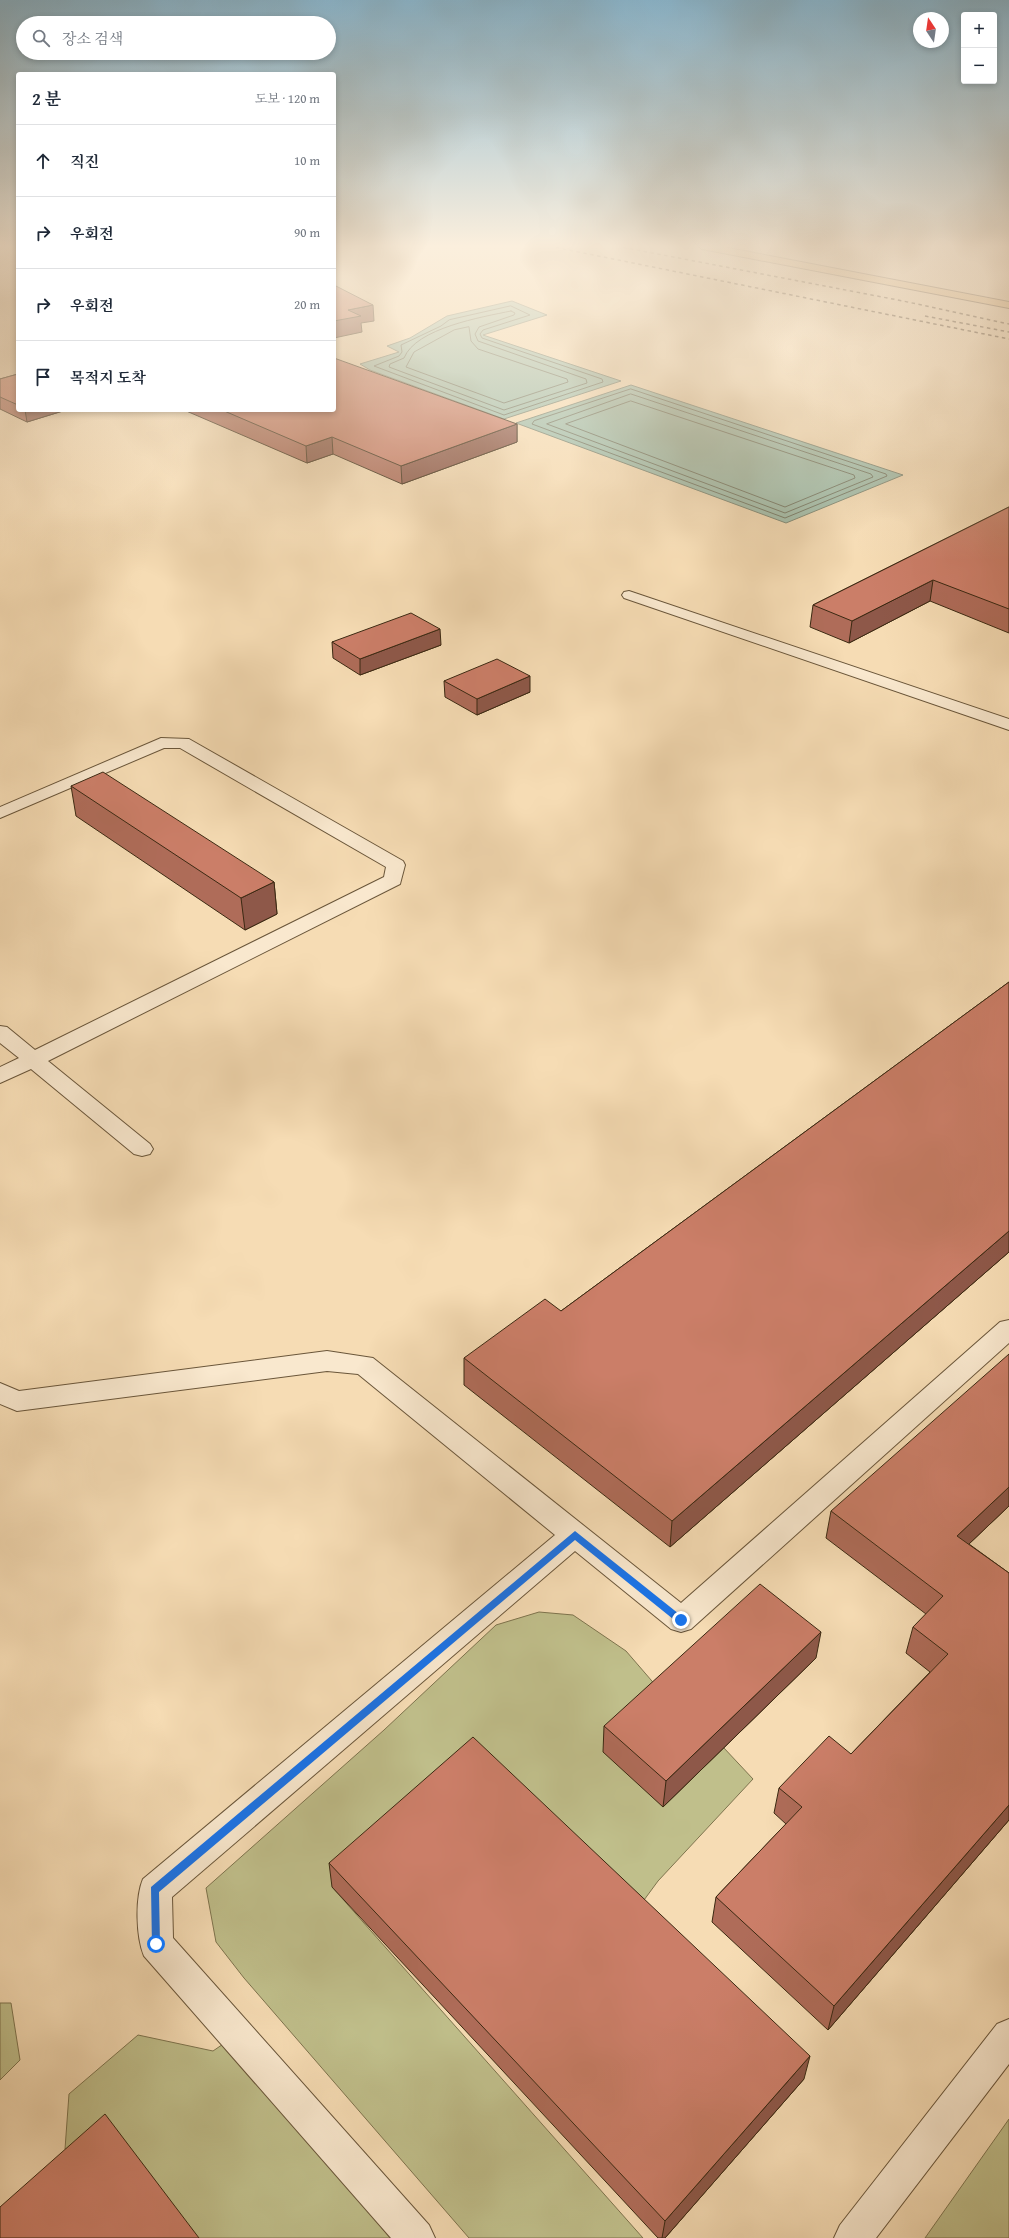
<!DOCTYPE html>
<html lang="ko">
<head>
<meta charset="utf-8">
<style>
  body { margin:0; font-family:"Gentium Book Plus","Noto Serif KR",serif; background:#f6f6f7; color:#1f2937 }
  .controls { position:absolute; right:12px; top:12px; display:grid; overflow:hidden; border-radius:4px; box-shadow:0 2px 6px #0003 }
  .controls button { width:36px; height:36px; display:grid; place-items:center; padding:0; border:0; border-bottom:1px solid #e0e1e3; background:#fff; color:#1f2937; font:20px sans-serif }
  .compass { position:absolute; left:913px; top:12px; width:36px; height:36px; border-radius:50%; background:#fff; box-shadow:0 2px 6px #0003; rotate:347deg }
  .stop { position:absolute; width:12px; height:12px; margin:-9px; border:3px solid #1a73e8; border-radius:50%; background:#fff }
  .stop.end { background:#1a73e8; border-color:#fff; box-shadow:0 1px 4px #0008 }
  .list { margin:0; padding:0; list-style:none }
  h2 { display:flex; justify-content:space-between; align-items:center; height:52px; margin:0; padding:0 16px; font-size:17px }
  h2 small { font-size:13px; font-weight:400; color:#747a83 }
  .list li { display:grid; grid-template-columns:26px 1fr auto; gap:12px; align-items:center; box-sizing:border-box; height:72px; padding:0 16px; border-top:1px solid #e0e1e3 }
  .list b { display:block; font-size:15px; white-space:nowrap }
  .list em { font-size:13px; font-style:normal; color:#747a83 }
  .icon { flex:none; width:22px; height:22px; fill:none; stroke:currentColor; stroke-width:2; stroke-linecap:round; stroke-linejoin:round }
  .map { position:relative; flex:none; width:1009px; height:2238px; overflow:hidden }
  .search { position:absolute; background:#fff; box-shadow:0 2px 6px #0003; left:16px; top:16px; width:320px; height:44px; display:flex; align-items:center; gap:10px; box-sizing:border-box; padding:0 14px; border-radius:22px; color:#747a83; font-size:15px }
  .panel { position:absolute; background:#fff; box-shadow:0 2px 6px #0003; left:16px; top:72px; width:320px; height:340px; border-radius:4px }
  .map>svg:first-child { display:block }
  .green { fill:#c0bf8b; stroke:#7e744e }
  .water { fill:#9dbca9; stroke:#76816d }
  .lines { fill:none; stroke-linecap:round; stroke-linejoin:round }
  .shore { stroke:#6c725e; stroke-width:1 }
  .minor-casing { stroke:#6a563a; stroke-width:2 }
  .major-casing { stroke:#3b2912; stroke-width:2 }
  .minor { fill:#f9e8ce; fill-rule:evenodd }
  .major { fill:#ebbe7a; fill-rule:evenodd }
  .rail { stroke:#3b2912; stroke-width:1.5; stroke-dasharray:3.5 3.5; stroke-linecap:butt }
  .wall { fill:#af6c59; stroke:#3b2912 }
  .shaded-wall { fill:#8e5849; stroke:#3b2912 }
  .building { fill:#cb7e68; stroke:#3b2912 }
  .route { fill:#1a73e8 }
</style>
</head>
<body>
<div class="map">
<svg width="1009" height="2238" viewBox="0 0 1009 2238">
  <rect width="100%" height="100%" fill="#f6dcb4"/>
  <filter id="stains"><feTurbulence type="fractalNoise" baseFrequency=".005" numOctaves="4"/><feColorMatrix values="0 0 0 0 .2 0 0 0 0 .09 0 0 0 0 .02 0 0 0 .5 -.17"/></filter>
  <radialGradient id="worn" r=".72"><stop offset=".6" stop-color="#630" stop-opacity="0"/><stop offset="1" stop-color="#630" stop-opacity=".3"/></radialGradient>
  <path class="green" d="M 539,1612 L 573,1615 L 626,1651 L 664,1695 L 723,1747 L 753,1779 L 658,1881 L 633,1915 L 332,1887 L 643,2238 L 469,2238 L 244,1978 L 216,1942 L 206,1888 L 384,1730 L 496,1625 Z
    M 0,2003 L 11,2003 L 20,2060 L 0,2080 Z
    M 138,2035 L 213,2051 L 229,2040 L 390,2238 L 189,2238 L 113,2137 L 65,2149 L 69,2094 Z
    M 1009,2119 L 1009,2238 L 925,2238 Z"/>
  <path class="water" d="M 512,301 L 547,315 L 483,335 L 621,381 L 504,419 L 370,370 L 360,364 L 399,352 L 387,346 L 410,338 L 447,316 Z
    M 631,385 L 903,475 L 786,523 L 516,423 Z"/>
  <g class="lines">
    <path class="shore" d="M 511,306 L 530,315 L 483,330 L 480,334 L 482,338 L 602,379 L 603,382 L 504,415 L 374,366 L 399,356 L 402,352 L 401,345 L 441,326 L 449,320 Z
      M 511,311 L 515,313 L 514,315 L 479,327 L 475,334 L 478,341 L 586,379 L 587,383 L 504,410 L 389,367 L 390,364 L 404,358 C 416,328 482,317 511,311 Z
      M 469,327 L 471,341 L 478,349 L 567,379 L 568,382 L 504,403 L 406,367 L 414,352 L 454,330 Z
      M 631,389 L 886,474 L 887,476 L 785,518 L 532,424 L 534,421 Z
      M 631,394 L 871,474 L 873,477 L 785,513 L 547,424 Z
      M 631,401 L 854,475 L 855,478 L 785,507 L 566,424 Z"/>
    <g class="minor-casing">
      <path id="minor" d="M 629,591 L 1009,719 L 1009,730 L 624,598 L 622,595 L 624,592 Z
        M 161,738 L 189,739 L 403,861 L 405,865 L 400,884 L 48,1061 L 150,1144 L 153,1149 L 150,1154 L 142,1156 L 134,1154 L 31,1069 L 0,1083 L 0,1067 L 19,1058 L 0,1043 L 0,1026 L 7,1027 L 35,1050 L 384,877 L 386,867 L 180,748 L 164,748 L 0,818 L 0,807 Z
        M 1009,1320 L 1009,1343 L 691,1629 L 681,1632 L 671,1629 L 575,1551 L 172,1897 L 173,1938 L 429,2225 L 435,2238 L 391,2238 L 144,1956 C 136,1937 135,1898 143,1879 L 555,1535 L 358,1374 L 327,1371 L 17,1411 L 0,1404 L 0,1383 L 19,1391 L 327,1351 L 373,1358 L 681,1603 L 1000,1322 Z
        M 1009,2019 L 1009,2064 L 876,2238 L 834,2238 L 840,2225 L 997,2024 Z"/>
    </g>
    <g class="major-casing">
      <path id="major" d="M 697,246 L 718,246 L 1009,302 L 1009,308 L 702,249 Z"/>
    </g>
    <use href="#minor" class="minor"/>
    <use href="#major" class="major"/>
    <path class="rail" d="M 549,246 L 1009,339
      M 616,246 L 903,301 L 1009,324
      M 925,316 L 1009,332"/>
  </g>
  <path class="wall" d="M 18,374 L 18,410 L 66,410 L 27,422 L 0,409 L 0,379 Z
    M 184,410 L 334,410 L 517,424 L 517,442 L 402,484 L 333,454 L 307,463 Z
    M 1009,507 L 1009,633 L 930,601 L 849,643 L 810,627 L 813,605 Z
    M 332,642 L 441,645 L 360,675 L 333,658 Z
    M 444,681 L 530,692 L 477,715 L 445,697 Z
    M 71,786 L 274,882 L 277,914 L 245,930 L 76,816 Z
    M 1009,982 L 1009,1252 L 670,1547 L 464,1385 L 464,1358 L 561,1311 Z
    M 1009,1506 L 969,1544 L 1009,1573 L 1009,1820 L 828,2030 L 712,1922 L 716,1897 L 786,1824 L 774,1813 L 779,1788 L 851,1754 L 930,1672 L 906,1653 L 913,1627 L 926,1614 L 826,1538 L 831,1511 Z
    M 816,1658 L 663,1807 L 603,1752 L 604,1726 Z
    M 329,1863 L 804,2079 L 665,2238 L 658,2238 L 332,1887 Z"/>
  <path class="shaded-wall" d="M 373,305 L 374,321 L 361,323 L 362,332 L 334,338 L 334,321 L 348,310 Z
    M 25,410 L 66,410 L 27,422 Z
    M 517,424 L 517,442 L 402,484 L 401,466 Z
    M 332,437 L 333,454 L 307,463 L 306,446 Z
    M 933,580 L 930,601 L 849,643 L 852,621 Z
    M 440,629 L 441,645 L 360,675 L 360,659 Z
    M 530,676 L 530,692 L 477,715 L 477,699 Z
    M 274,882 L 277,914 L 245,930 L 241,898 Z
    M 1009,1231 L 1009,1252 L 670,1547 L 672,1521 Z
    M 1009,1487 L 1009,1506 L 950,1562 L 957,1536 Z
    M 821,1632 L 816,1658 L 663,1807 L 666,1781 Z
    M 1009,1805 L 1009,1820 L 828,2030 L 834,2006 Z
    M 810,2056 L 804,2079 L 665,2238 L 662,2238 L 665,2221 Z"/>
  <path class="building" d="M 334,285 L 373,305 L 348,310 L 361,316 L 334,321 Z
    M 334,358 L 517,424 L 401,466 L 332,437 L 306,446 L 222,410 L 334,410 Z
    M 18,374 L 18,405 L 0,397 L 0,379 Z
    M 1009,507 L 1009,609 L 933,580 L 852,621 L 813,605 Z
    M 411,613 L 440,629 L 360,659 L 332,642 Z
    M 497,659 L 530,676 L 477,699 L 444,681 Z
    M 103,772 L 274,882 L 241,898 L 71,786 Z
    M 1009,982 L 1009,1231 L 672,1521 L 464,1358 L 545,1299 L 561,1311 Z
    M 1009,1354 L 1009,1487 L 957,1536 L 1009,1573 L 1009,1805 L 834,2006 L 716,1897 L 802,1807 L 779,1788 L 829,1736 L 851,1754 L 948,1654 L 913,1627 L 943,1596 L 831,1511 Z
    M 760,1584 L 821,1632 L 666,1781 L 604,1726 Z
    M 473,1737 L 810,2056 L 665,2221 L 329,1863 Z
    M 105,2114 L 199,2238 L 0,2238 L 0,2207 Z"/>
  <linearGradient id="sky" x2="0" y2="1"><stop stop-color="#8ab7cf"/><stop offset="0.44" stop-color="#fbefdd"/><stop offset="1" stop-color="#fbefdd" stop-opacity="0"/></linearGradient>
  <rect width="1009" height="560" fill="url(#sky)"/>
  <path class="route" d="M 575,1531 L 684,1618 L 684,1623 L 678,1623 L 575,1540 L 159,1892 L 160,1944 L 159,1947 L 152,1947 L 151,1887 Z"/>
  <rect width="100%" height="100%" filter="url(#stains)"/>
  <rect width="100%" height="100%" fill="url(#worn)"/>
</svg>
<div class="controls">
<button>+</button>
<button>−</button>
</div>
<svg class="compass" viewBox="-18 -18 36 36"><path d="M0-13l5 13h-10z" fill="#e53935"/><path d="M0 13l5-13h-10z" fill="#747a83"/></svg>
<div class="stop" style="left:156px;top:1944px"></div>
<div class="stop end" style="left:681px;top:1620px"></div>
<div class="search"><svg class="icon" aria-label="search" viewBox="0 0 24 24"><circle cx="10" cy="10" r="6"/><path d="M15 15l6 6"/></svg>장소 검색</div>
<section class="panel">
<h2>2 분<small>도보 · 120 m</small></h2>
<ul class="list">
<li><svg class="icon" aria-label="ahead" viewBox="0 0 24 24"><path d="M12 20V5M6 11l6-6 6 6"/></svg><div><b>직진</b></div><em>10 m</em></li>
<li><svg class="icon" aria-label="right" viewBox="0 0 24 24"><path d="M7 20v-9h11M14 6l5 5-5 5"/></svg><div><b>우회전</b></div><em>90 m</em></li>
<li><svg class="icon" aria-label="right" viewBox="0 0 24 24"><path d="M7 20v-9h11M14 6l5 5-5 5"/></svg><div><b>우회전</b></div><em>20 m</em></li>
<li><svg class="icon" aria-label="arrive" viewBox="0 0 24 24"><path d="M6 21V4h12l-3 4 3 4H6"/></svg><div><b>목적지 도착</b></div></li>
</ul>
</section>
</div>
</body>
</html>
